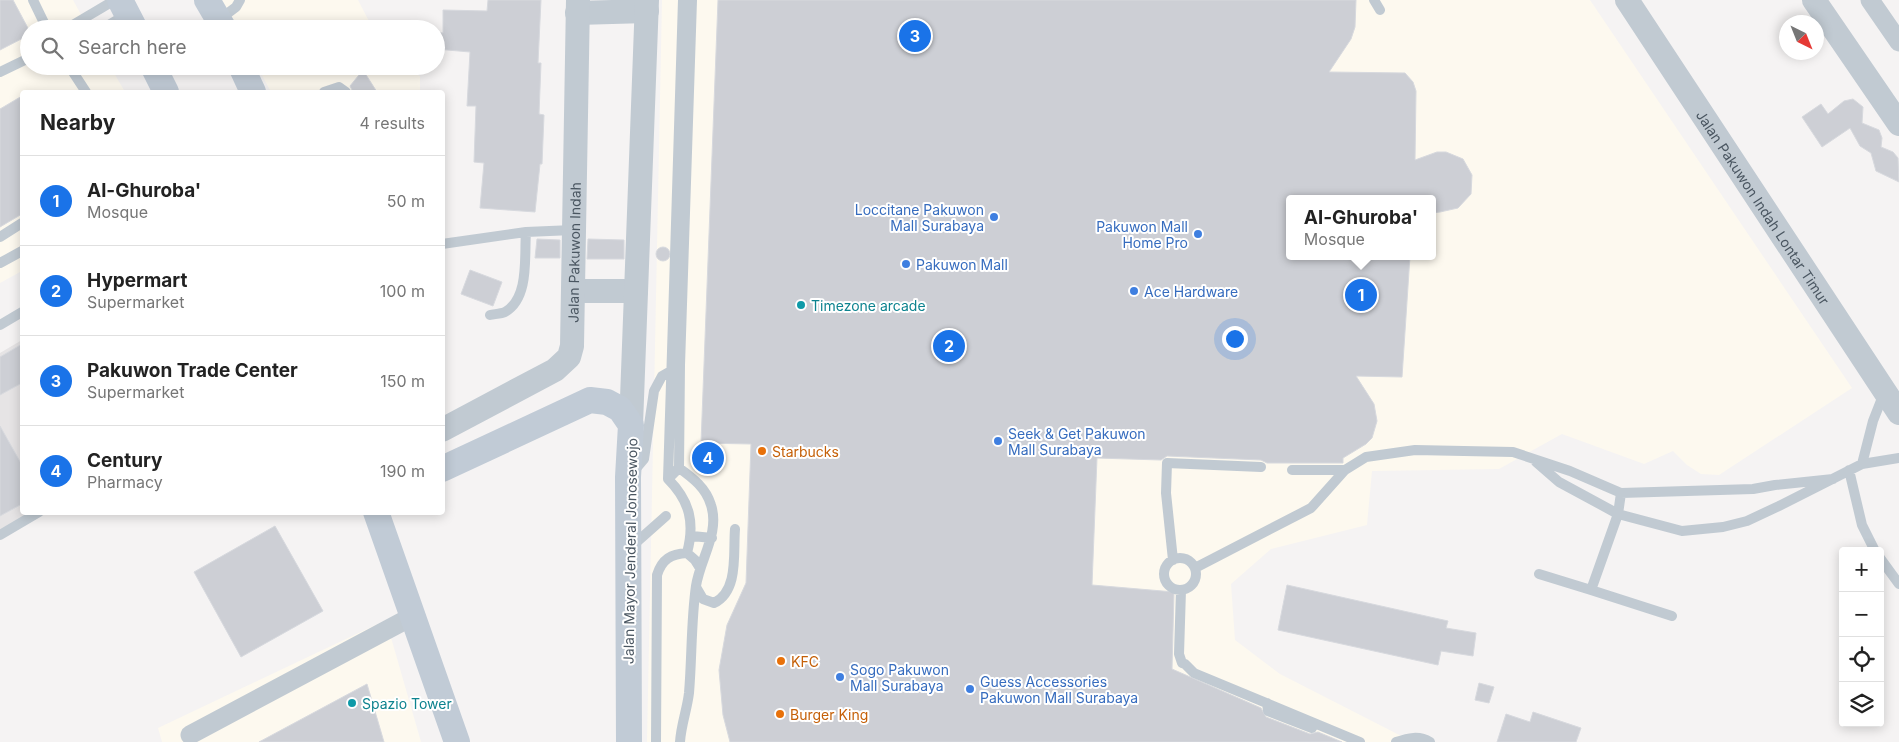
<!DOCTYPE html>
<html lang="en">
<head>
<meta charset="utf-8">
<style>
  body { margin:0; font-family:Inter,sans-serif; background:#f6f6f6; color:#222 }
  .controls { position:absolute; right:15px; bottom:15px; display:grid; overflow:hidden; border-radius:5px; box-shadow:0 2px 12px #0003 }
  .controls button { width:45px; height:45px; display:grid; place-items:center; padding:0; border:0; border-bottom:1px solid #e0e0e0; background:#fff; color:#222; font:25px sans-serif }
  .compass { position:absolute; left:1779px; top:15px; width:45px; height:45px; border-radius:50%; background:#fff; box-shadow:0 2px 12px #0003; rotate:137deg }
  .you { position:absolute; left:1234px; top:338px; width:18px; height:18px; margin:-12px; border:4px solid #fff; border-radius:50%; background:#1a73e8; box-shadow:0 0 0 8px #1a73e833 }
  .badge { display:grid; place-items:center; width:32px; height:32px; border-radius:50%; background:#1a73e8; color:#fff; font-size:16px; font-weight:700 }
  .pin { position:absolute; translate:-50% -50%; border:2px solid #fff; box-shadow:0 1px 5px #0006 }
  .popup { position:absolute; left:1286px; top:195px; width:150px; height:65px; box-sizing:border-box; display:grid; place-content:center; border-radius:5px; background:#fff; filter:drop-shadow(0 1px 4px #0005); font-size:16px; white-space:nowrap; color:#767676 }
  .popup b { font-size:19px; color:#222 }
  .popup::after { content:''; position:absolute; left:50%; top:100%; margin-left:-10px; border:10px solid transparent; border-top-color:#fff }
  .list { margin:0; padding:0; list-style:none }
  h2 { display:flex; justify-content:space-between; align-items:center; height:65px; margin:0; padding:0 20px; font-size:21px }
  h2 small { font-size:16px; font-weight:400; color:#767676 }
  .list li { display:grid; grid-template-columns:32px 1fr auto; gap:15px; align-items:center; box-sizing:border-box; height:90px; padding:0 20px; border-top:1px solid #e0e0e0 }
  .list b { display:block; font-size:19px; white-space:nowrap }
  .list p { margin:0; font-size:16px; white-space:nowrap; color:#767676 }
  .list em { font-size:16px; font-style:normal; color:#767676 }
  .icon { flex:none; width:28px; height:28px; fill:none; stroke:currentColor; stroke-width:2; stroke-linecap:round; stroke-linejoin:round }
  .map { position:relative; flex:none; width:1899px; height:742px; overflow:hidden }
  .search { position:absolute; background:#fff; box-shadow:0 2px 12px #0003; left:20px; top:20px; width:425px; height:55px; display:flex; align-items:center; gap:12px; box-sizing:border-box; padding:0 18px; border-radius:28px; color:#767676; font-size:19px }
  .panel { position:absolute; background:#fff; box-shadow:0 2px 12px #0003; left:20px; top:90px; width:425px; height:425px; border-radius:5px }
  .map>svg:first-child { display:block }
  .commercial { fill:#fdf9ef; fill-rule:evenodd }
  .education { fill:#e6e4e5 }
  .building { fill:#cdcfd5; stroke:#d7d9de }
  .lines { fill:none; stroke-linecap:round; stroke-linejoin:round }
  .service { stroke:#c1cad2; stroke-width:10 }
  .minor { stroke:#c1cad2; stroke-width:19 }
  .tertiary { stroke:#c1cad2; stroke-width:24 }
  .secondary { stroke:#c1cbd6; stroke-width:26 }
  .shop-dot { fill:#3f7fe0; stroke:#fff; stroke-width:2 }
  .culture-dot { fill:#0f9aa8; stroke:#fff; stroke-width:2 }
  .food-dot { fill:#e8710a; stroke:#fff; stroke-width:2 }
  .labels { text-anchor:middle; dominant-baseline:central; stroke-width:4; stroke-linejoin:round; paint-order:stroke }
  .street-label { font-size:14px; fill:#4a5661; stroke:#fff }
  .shop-label { font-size:14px; fill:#366cbe; stroke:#fff; text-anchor:start }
  .culture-label { font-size:14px; fill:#0d838f; stroke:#fff; text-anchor:start }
  .food-label { font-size:14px; fill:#c56008; stroke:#fff; text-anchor:start }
</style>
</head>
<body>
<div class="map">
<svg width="1899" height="742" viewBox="0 0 1899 742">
  <rect width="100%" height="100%" fill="#f5f3f3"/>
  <path class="commercial" d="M 0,0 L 73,0 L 89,29 L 29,29 L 29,66 L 110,66 L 125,92 L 22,92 L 22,271 L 0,283 Z
    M 222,0 L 358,0 L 373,29 L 237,29 Z
    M 662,0 L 1590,0 L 1852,388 L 1719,475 L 1701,474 L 1687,465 L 1673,451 L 1644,464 L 1562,434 L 1499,469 L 1372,471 L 1367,525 L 1271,549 L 1231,584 L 1235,640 L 1280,674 L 1413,742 L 647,742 ZM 1290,199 L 1432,199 L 1432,256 L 1290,256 Z
    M 257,66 L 393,66 L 420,76 L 420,92 L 271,92 Z
    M 386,620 L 421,742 L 162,742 L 158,728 Z"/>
  <path class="education" d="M 22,340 L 22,512 L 47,513 L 0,539 L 0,353 Z"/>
  <path class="building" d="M 0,0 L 13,0 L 29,30 L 29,35 L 0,50 Z
    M 488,0 L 541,0 L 538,63 L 541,63 L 539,114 L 544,115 L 542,164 L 540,164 L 535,212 L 480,208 L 484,163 L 474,162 L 476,106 L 467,106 L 470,52 L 436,49 L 436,32 L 443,33 L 443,10 L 487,11 Z
    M 718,0 L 1356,0 L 1355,27 L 1351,39 L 1329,72 L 1405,73 L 1413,82 L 1416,91 L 1415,160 L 1437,152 L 1446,152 L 1463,159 L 1472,175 L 1471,194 L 1458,208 L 1440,212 L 1432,213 L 1432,199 L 1290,199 L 1290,256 L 1410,256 L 1402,377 L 1356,376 L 1374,404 L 1377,421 L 1372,438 L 1366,444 L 1343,458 L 1343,463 L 1267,463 L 1261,460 L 1167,456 L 1161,460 L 1097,458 L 1092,585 L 1174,592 L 1172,669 L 1261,708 L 1266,717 L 1310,734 L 1318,732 L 1342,742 L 730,742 L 723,715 L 719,670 L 727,625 L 746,583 L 751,444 L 701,443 Z
    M 363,70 L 377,92 L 353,92 L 350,86 Z
    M 22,96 L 22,214 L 0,227 L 0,109 Z
    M 1853,99 L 1863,107 L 1862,123 L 1879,130 L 1882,138 L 1881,147 L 1893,152 L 1898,158 L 1899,182 L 1876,171 L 1871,153 L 1860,146 L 1850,128 L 1822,147 L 1802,117 L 1821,104 L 1828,114 L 1844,101 Z
    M 537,239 L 560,240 L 560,258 L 535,258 Z
    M 588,239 L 624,240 L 624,259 L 587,259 Z
    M656 254a7 7 0 1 1 14 0a7 7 0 1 1-14 0Z
    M 470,270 L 502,282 L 493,306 L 461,294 Z
    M 22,344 L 22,383 L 0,395 L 0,357 Z
    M 0,426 L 22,465 L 22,504 L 0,516 Z
    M 275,526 L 323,611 L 241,657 L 194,572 Z
    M 1287,585 L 1448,621 L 1446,628 L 1476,633 L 1473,656 L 1441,651 L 1438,665 L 1278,630 Z
    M 1479,683 L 1494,687 L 1489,703 L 1475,700 Z
    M 367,684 L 384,742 L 259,742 Z
    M 1533,712 L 1581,728 L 1576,742 L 1497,742 L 1506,714 L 1530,722 Z"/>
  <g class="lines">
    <path class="service" d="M 33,0 L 47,29
      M 683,0 L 668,479 C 690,501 695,523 687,553
      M 1374,0 L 1380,10
      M 220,19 L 236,7 L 240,0
      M 66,29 L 115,0
      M 102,29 L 127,14
      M 69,66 L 86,92
      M 0,72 L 29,58
      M 324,92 L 339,87 L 346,92
      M 0,237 L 22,223
      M 442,244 L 526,232 L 573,230
      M 0,263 L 22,251
      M 490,315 C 494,314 501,314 505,312 C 530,298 524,255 526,232
      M 0,325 L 22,312
      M 1536,462 L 1559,482 L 1618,514 L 1682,531 L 1723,527 L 1747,521 L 1779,506 L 1862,464 L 1899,458
      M 1862,464 L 1873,421 L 1884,393
      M 679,468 C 693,478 706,488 711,505 C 720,533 700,559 696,586 C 691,621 692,658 689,693 C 687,710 681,725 680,742
      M 1292,470 L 1345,470
      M 1849,470 L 1862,525 L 1875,551
      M 633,472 L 644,459 L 654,391 L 662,376 L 669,372
      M 668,479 L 679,468 L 680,365 L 692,0
      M 1621,493 L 1618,514 L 1591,590 L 1672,616
      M 0,535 L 39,512
      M 692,536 L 712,538
      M 631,547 L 666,516
      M 1880,558 L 1899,584
      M1164 574a16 16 0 1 1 32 0a16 16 0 1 1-32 0Z
      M 1173,560 L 1166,493 L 1167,463 L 1261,467
      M 1195,568 L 1311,508 L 1345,470 L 1366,457 L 1415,450 L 1513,452 L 1570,471 L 1621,493 L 1753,489 L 1775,485 L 1833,479
      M 1539,574 L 1591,590
      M 696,587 L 703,599 L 714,603 C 739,591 733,553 735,529
      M 1181,590 L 1179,654 L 1182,663 L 1185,664 L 1194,673 L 1360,742
      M 1267,703 L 1268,711 L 1312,728
      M 656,742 L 657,575 C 662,559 671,554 687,553 L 695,560 L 700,568
      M 1396,742 C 1408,738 1419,735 1430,742"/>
    <path class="minor" d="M 1870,0 L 1899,42
      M 190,735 L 413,616"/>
    <g class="tertiary">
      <path id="s1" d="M 1627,0 L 1899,413"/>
      <path d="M 1814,0 L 1899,124"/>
      <path d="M 577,13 L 647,11"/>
      <path d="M 573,291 L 636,291"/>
      <path d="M 631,425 L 647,0"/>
      <path id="s2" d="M 442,430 L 555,370 L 569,357 L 572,346 L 578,0"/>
    </g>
    <path class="secondary" d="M 120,0 L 135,29
      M 207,0 L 224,29
      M 153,66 L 166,92
      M 241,66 L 253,92
      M 442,469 L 590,400 L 607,402 L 620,409 L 631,425 L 628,477 L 629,742
      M 376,512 L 457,742"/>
  </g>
  <g class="shop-dot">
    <circle cx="994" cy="217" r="5"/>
    <circle cx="1198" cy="234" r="5"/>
    <circle cx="906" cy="264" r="5"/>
    <circle cx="1134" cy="291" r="5"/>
    <circle cx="998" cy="441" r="5"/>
    <circle cx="840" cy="677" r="5"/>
    <circle cx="970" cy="689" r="5"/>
  </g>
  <g class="culture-dot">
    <circle cx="801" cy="305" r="5"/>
    <circle cx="352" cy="703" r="5"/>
  </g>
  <g class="food-dot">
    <circle cx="762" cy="451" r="5"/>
    <circle cx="781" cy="661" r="5"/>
    <circle cx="780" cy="714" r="5"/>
  </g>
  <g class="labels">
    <g class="street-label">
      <text stroke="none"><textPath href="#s1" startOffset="248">Jalan Pakuwon Indah Lontar Timur</textPath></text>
      <text stroke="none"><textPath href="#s2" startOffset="252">Jalan Pakuwon Indah</textPath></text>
      <text transform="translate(630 551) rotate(-89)">Jalan Mayor Jenderal Jonosewojo</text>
    </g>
    <g class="shop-label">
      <text x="984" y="209" text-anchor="end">Loccitane Pakuwon<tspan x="984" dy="16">Mall Surabaya</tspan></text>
      <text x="1188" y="226" text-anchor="end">Pakuwon Mall<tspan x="1188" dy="16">Home Pro</tspan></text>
      <text x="916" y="264">Pakuwon Mall</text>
      <text x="1144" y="291">Ace Hardware</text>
      <text x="1008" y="433">Seek &amp; Get Pakuwon<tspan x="1008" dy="16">Mall Surabaya</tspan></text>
      <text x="850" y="669">Sogo Pakuwon<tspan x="850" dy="16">Mall Surabaya</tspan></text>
      <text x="980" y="681">Guess Accessories<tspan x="980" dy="16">Pakuwon Mall Surabaya</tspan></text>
    </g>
    <g class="culture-label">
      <text x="811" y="305">Timezone arcade</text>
      <text x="362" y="703">Spazio Tower</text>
    </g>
    <g class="food-label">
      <text x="772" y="451">Starbucks</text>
      <text x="791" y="661">KFC</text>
      <text x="790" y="714">Burger King</text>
    </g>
  </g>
</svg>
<div class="controls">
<button>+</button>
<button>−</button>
<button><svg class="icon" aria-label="locate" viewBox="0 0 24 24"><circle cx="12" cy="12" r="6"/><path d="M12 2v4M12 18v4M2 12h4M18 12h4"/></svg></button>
<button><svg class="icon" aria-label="layers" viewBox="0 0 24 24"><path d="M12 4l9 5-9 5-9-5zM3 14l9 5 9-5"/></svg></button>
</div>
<svg class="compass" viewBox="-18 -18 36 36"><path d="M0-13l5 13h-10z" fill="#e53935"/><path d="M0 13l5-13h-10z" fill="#767676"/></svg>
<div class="you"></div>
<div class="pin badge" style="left:1361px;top:295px">1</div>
<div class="popup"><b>Al-Ghuroba'</b>Mosque</div>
<div class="pin badge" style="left:949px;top:346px">2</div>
<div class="pin badge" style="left:915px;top:36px">3</div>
<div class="pin badge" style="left:708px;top:458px">4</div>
<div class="search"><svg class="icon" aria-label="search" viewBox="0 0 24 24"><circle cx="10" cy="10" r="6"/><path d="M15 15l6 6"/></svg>Search here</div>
<section class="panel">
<h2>Nearby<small>4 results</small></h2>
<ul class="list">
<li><span class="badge">1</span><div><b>Al-Ghuroba'</b><p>Mosque</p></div><em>50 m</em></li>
<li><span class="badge">2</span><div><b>Hypermart</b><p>Supermarket</p></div><em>100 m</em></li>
<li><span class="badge">3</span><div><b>Pakuwon Trade Center</b><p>Supermarket</p></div><em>150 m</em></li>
<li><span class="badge">4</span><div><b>Century</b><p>Pharmacy</p></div><em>190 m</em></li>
</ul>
</section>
</div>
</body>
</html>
